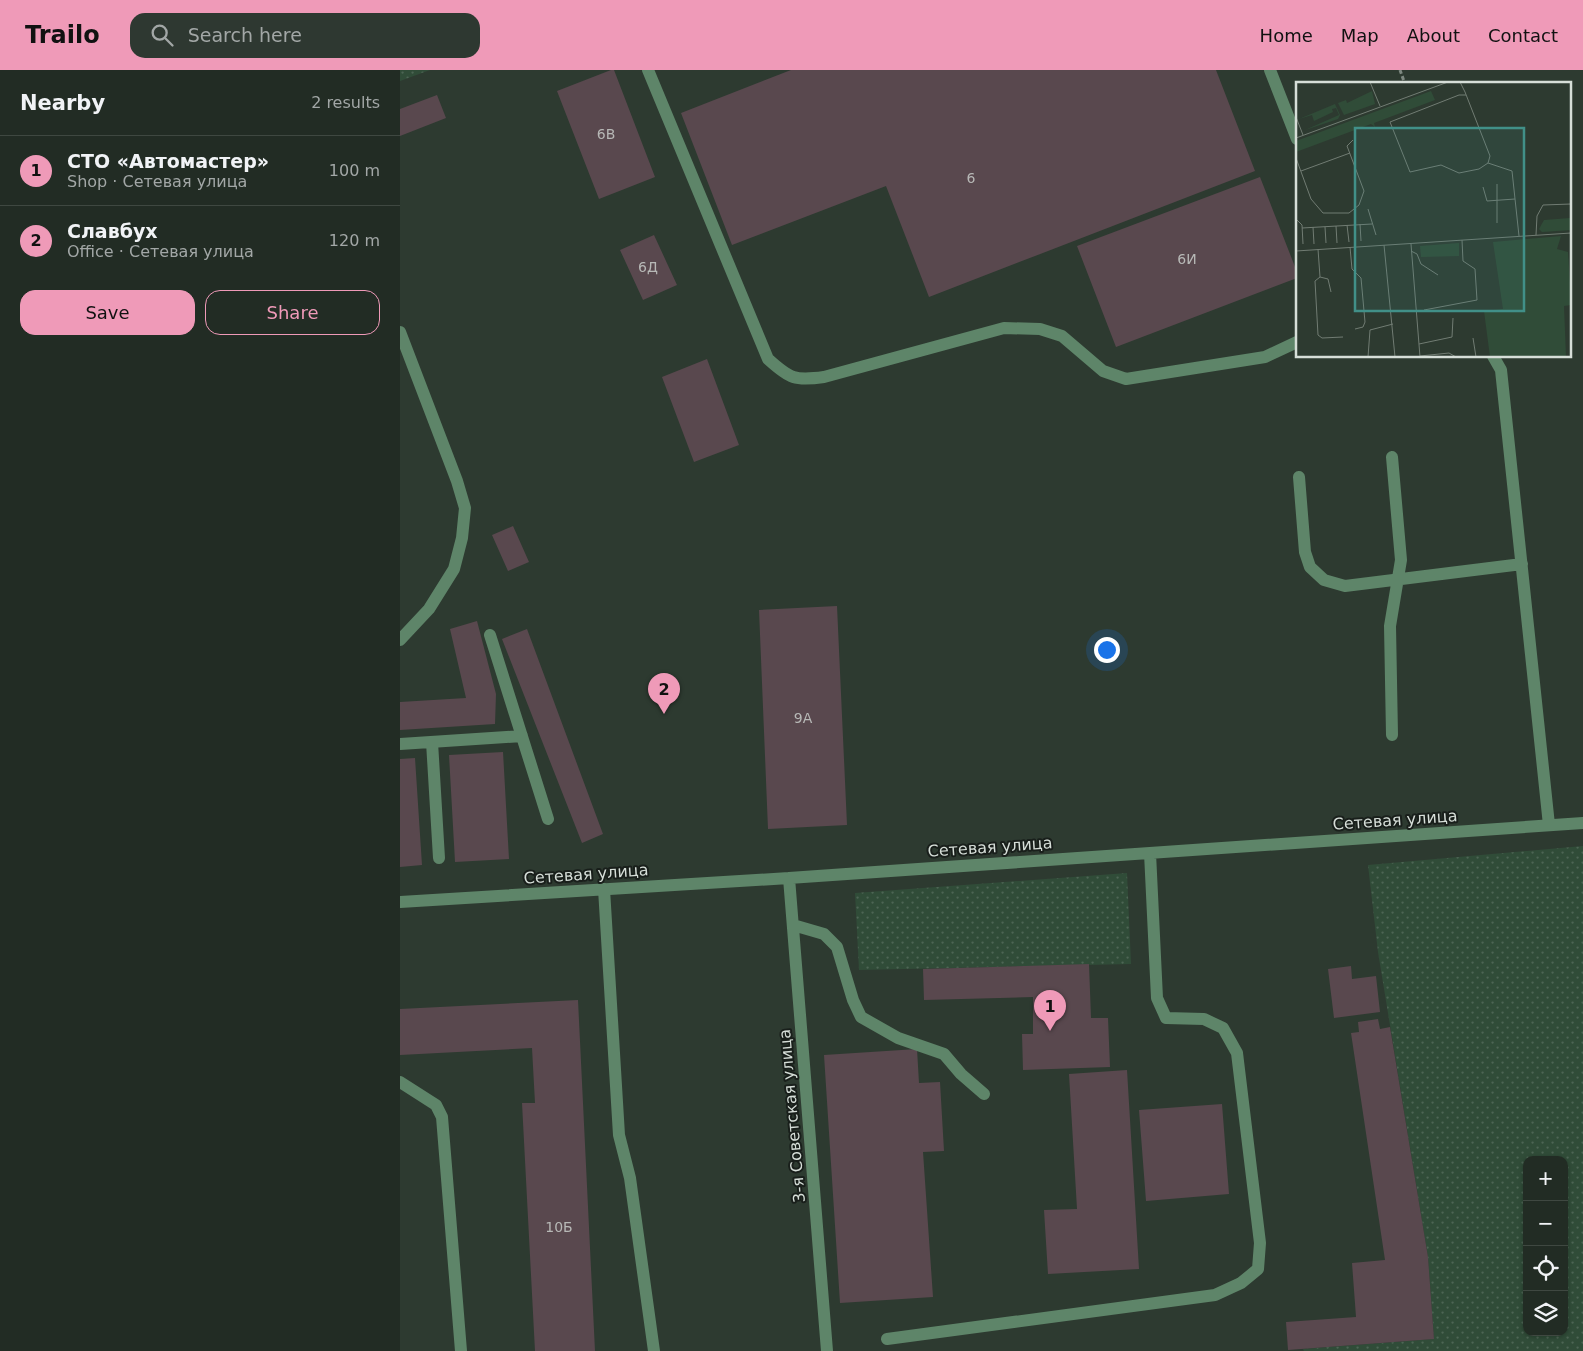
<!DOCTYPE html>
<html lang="en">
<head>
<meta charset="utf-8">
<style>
  body { margin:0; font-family:"DejaVu Sans",sans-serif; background:#2e3831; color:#f1f3f6 }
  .controls { position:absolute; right:15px; bottom:15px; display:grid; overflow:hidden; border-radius:10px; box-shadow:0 1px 4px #0004 }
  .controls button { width:45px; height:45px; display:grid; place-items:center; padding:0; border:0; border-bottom:1px solid #3f4841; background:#222c24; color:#f1f3f6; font:25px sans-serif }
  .you { position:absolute; left:706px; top:579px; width:18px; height:18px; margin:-12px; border:4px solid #fff; border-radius:50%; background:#1a73e8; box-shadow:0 0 0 8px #1a73e833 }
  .badge { display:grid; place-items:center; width:32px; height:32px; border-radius:50%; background:#ef9ab8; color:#111; font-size:16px; font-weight:700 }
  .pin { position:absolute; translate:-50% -41px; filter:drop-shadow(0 1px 2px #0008) }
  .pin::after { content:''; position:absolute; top:26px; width:18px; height:15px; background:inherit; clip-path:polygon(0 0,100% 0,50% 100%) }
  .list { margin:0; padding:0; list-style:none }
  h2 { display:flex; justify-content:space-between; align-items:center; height:65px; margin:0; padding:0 20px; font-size:21px }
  h2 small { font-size:16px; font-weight:400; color:#a2a7a6 }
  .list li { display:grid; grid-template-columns:32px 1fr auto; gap:15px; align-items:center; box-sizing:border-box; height:70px; padding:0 20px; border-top:1px solid #3f4841 }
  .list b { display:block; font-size:19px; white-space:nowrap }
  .list p { margin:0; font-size:16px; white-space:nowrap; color:#a2a7a6 }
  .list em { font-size:16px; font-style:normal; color:#a2a7a6 }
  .actions { display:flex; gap:10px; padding:15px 20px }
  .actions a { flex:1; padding:11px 0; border:1px solid #ef9ab8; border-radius:15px; text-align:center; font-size:18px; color:#ef9ab8 }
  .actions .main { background:#ef9ab8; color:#111 }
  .icon { flex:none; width:28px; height:28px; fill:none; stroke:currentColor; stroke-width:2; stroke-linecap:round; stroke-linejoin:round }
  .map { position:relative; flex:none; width:1183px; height:1281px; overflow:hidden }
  header { display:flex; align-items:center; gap:30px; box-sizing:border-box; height:70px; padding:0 25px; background:#ef9ab8; color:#111 }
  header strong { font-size:24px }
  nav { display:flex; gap:28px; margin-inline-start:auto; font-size:18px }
  .search { width:350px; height:45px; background:#2e3831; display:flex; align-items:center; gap:12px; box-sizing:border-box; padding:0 18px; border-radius:15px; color:#a2a7a6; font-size:19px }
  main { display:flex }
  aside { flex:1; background:#222c24 }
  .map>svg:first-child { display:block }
  .grass { fill:url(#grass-dots); fill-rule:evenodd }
  .building { fill:#59484e }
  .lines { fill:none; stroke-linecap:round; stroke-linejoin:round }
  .path { stroke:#7e8981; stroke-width:3; stroke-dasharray:4 2.5; stroke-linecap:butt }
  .minor { stroke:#5e8569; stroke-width:12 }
  .labels { text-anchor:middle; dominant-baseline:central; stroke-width:4; stroke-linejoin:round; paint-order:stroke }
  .number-label { font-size:14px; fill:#b7b8b6 }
  .street-label { font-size:16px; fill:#d6ded8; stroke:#191f1b }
  .inset-road { fill:none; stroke:#717c73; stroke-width:1 }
  .view { fill:#419088; fill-opacity:0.15; stroke:#419088; stroke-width:2.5 }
  .inset-edge { fill:none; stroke:#d6ded8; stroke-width:2.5 }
</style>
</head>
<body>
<header>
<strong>Trailo</strong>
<div class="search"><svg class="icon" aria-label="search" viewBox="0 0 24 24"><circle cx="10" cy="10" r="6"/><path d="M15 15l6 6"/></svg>Search here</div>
<nav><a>Home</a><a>Map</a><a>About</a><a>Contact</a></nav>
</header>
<main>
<aside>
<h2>Nearby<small>2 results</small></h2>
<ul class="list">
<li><span class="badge">1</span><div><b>СТО «Автомастер»</b><p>Shop · Сетевая улица</p></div><em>100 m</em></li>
<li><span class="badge">2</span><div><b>Славбух</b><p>Office · Сетевая улица</p></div><em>120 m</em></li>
</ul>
<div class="actions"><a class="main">Save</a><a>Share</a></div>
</aside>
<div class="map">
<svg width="1183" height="1281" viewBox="0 0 1183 1281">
  <defs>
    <pattern id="grass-dots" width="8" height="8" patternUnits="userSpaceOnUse" patternTransform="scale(1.25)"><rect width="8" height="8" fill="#304c38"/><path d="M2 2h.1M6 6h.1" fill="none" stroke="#4d6554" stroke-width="1.8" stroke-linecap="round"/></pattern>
  </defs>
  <rect width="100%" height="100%" fill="#2d3a30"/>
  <path class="grass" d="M 0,0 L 30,0 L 0,11 Z
    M 1183,776 L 1183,1281 L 904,1281 L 903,1279 L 1034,1269 L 1028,1187 L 978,882 L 968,795 ZM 1127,1090 L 1164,1090 L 1164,1262 L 1127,1262 Z
    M 727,803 L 731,894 L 459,900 L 455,823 Z"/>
  <path class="building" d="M 211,0 L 214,0 L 255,107 L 199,129 L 157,21 Z
    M 391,0 L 816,0 L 855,101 L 529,227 L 486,116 L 332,175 L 281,43 Z
    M 37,25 L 46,48 L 0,66 L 0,39 Z
    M 860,107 L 897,202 L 897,208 L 716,277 L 677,176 Z
    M 254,165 L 277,215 L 243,230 L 220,180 Z
    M 307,289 L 339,375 L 294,392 L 262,307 Z
    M 113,456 L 129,492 L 108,501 L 92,465 Z
    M 437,536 L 447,755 L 368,759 L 359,540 Z
    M 77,551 L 96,624 L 95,654 L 0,660 L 0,632 L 66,628 L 50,559 Z
    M 127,559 L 203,764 L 182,773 L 102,569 Z
    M 103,682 L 109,789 L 55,792 L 49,685 Z
    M 15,688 L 22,795 L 0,797 L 0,689 Z
    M 689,894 L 691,948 L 708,948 L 710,997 L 623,1000 L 622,964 L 633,964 L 633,927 L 524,930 L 523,899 Z
    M 951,896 L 952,909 L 976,906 L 980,942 L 934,948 L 928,899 Z
    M 178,930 L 195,1281 L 135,1281 L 122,1033 L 135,1033 L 132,978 L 0,985 L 0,939 Z
    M 978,949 L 980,959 L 990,957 L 1028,1187 L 1034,1269 L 888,1280 L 886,1252 L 956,1247 L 952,1193 L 985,1190 L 951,963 L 959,962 L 958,952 Z
    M 517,979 L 519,1013 L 540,1012 L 544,1081 L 523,1082 L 533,1227 L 440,1233 L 424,985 Z
    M 727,1000 L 739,1199 L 648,1204 L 644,1140 L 677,1139 L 669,1004 Z
    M 822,1034 L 829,1124 L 746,1131 L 739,1040 Z"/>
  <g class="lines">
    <path class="path" d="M 1000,0 L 1005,14"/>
    <path class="minor" d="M 248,0 L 368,289 C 390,309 395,311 424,307 L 604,258 L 640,259 L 662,266 L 703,301 L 726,309 L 865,287 L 897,272
      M 870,0 L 897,69
      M 0,262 L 57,411 L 65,438 L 62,468 L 54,499 L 29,539 L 0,570
      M 1093,286 L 1101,300 L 1149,755
      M 899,407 L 905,482 L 910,497 L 924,510 L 945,516 L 1122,494
      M 90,565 L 148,749
      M 992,665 L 990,556 L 1001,490 L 992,387
      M 32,672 L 39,788
      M 0,674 L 122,666
      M 389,808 L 427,1281
      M 204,819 L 219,1065 L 230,1108 L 254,1281
      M 0,832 L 389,808 L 1183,753
      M 393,855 L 424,864 L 437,877 L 453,930 L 461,947 L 498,968 L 544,984 L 561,1004 L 584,1024
      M 0,1012 L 36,1035 L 42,1047 L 61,1281
      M 487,1269 L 815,1225 L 841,1213 L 858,1199 L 860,1173 L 837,983 L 823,958 L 804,949 L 766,948 L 757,928 L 750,783"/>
  </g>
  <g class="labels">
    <g class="number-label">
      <text x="206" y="64">6В</text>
      <text x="571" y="108">6</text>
      <text x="787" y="189">6И</text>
      <text x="248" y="197">6Д</text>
      <text x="403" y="648">9А</text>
      <text x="159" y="1157">10Б</text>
    </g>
    <g class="street-label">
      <text transform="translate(995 750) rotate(-4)">Сетевая улица</text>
      <text transform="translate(590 777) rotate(-4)">Сетевая улица</text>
      <text transform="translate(186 804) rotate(-4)">Сетевая улица</text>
      <text transform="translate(392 1046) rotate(-95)">3-я Советская улица</text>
    </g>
  </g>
  <g transform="translate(896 12)">
    <rect width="275" height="275" fill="#2d3a30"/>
    <path d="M 76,9 L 79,22 L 48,33 L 42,21 L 50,18 L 51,21 ZM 135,9 L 139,18 L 78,41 L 79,45 L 75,42 L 0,70 L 0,59 ZM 39,22 L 44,33 L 42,37 L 9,48 L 43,33 L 40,26 L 36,27 L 37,30 L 18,39 L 16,33 L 3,37 ZM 274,136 L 275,148 L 246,150 L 243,147 L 248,138 ZM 265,154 L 261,167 L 272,170 L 275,215 L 275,223 L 268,224 L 270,275 L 194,275 L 188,229 L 207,227 L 197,160 ZM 163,161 L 163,174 L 125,175 L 124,164 Z" fill="#304c38"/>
    <path class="inset-road" d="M 74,0 L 84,24M 164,0 L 169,10 L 194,74 L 192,81 L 183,87 L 163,91 L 145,83 L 114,90 L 94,40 L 163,13 L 170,13M 0,35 L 7,53M 0,56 L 152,0M 0,76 L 15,117 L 27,131 L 53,131 L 63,123 L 68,109 L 51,64 L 57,58M 192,81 L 216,89 L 223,154M 5,89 L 54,71M 187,105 L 191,119 L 219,117M 72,127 L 80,153M 0,137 L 6,143 L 7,162M 201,141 L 201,102M 64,142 L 65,159M 51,143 L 53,160M 40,144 L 41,161M 17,145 L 18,162M 29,145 L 30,161M 6,146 L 76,142M 240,153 L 241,134 L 247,123 L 275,122M 115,162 L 124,275M 88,163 L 99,275M 54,165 L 56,187 L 65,196 L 69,240 L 67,245 L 59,247M 22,167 L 24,195M 0,169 L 275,151M 115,169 L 121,172 L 125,182 L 142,193M 35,210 L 32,197 L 24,195 L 19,199 L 22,253 L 26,256 L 47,255M 128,228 L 181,218 L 179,187 L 167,179 L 166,158M 177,256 L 180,275M 123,262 L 156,255 L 157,236M 124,274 L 153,271 L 160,275M 72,275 L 74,248 L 97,242"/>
    <path class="view" d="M 59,46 L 228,46 L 228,229 L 59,229 Z"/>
    <rect width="275" height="275" class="inset-edge"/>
  </g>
</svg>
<div class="controls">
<button>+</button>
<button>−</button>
<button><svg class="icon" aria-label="locate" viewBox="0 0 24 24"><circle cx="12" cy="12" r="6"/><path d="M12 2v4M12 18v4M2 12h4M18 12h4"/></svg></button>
<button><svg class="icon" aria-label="layers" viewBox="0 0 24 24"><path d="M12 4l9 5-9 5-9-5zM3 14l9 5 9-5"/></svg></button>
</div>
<div class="you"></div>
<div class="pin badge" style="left:650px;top:961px">1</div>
<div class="pin badge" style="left:264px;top:644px">2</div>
</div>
</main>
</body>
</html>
